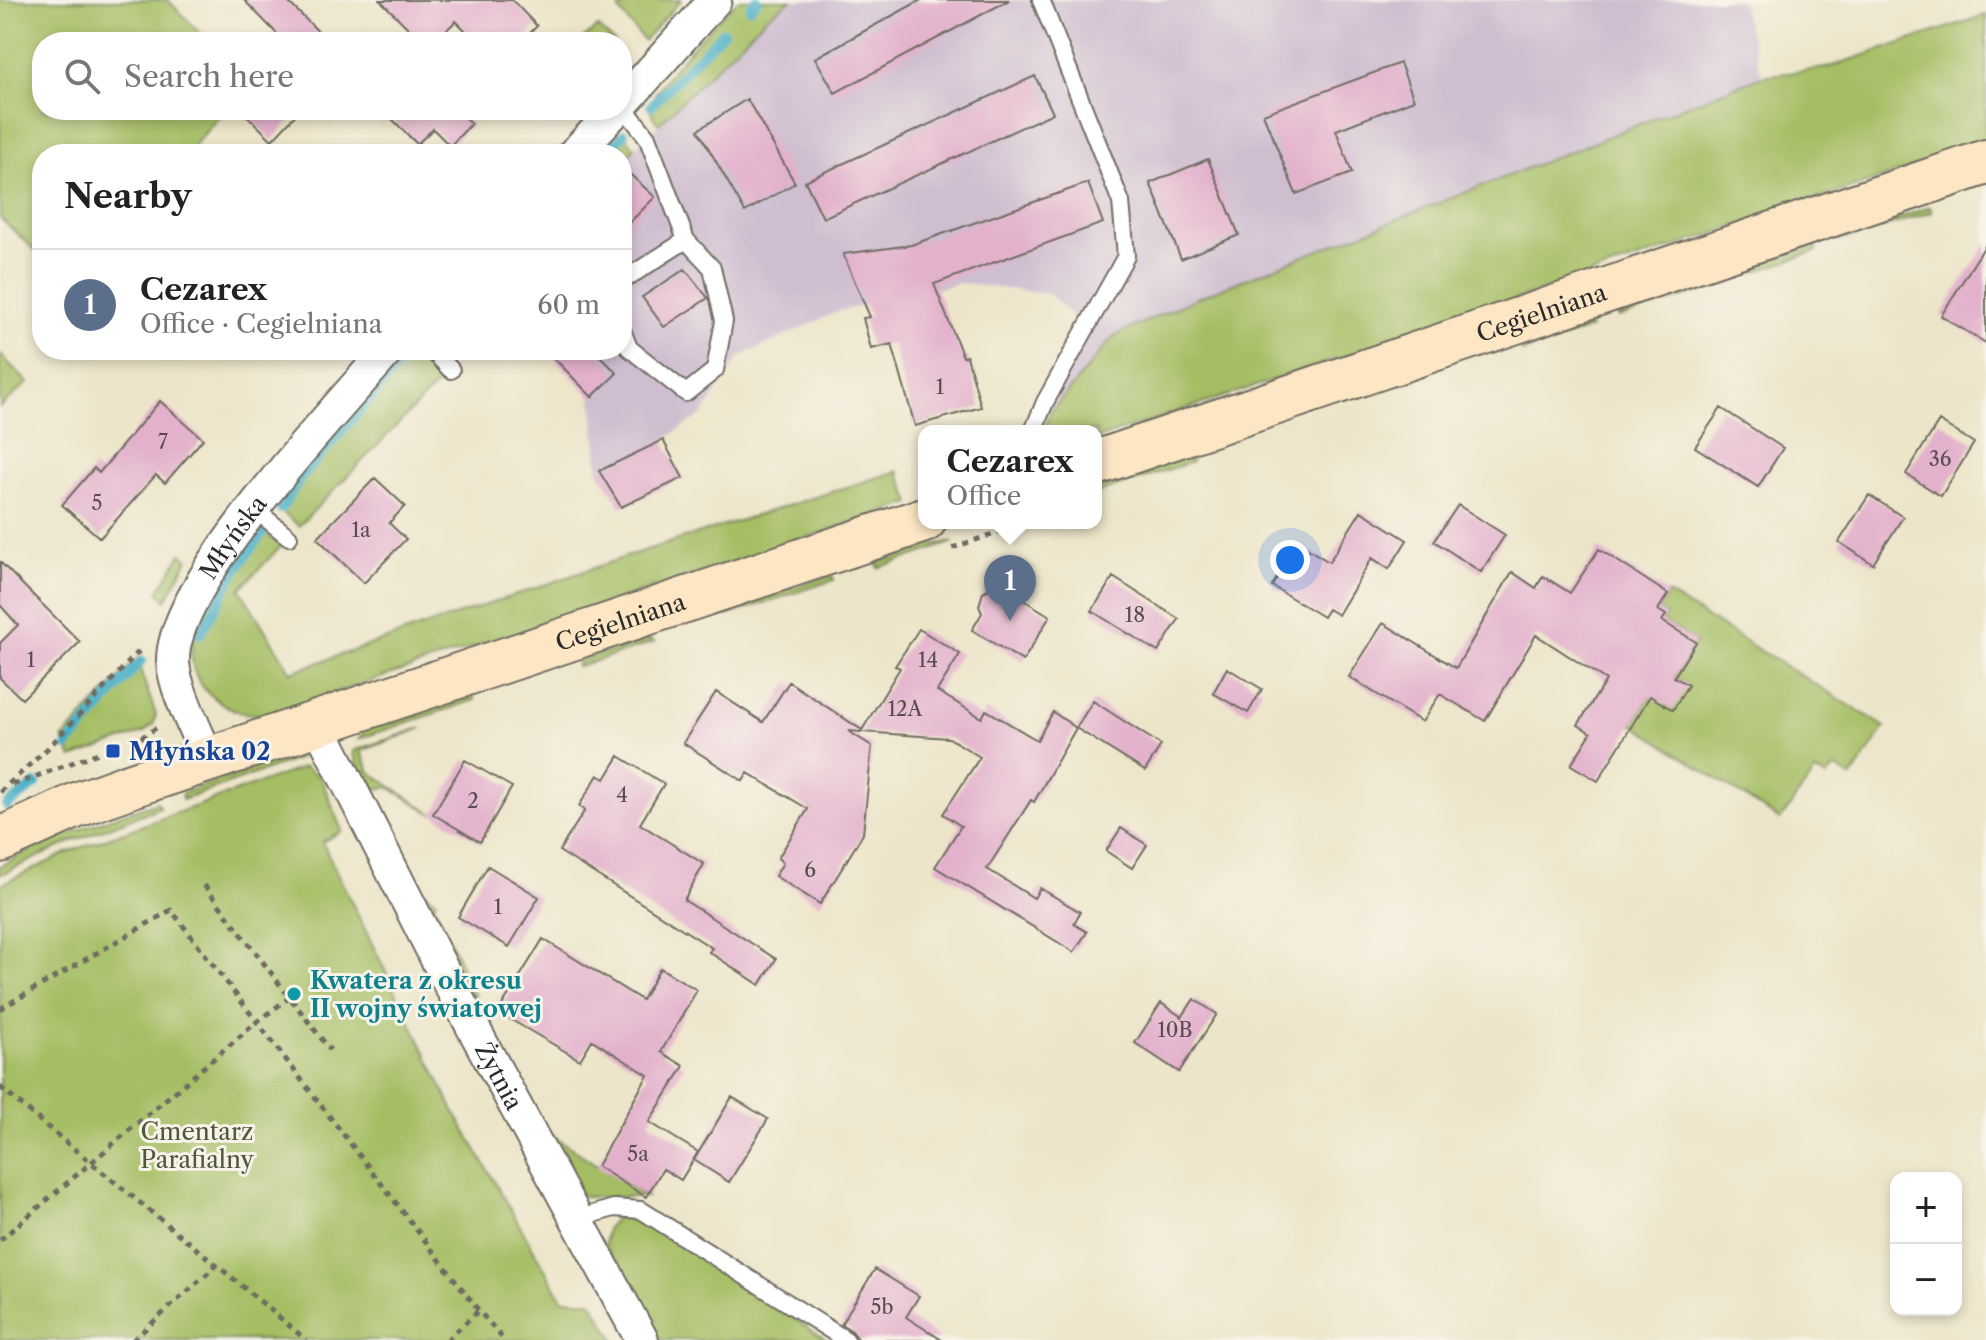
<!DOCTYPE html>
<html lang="en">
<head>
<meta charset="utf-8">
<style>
  body { margin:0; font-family:"Libre Caslon Text",serif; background:#f6f6f6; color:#222 }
  .controls { position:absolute; right:24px; bottom:24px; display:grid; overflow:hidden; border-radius:16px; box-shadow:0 4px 12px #0003 }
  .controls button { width:72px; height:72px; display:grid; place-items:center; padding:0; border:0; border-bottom:2px solid #e0e0e0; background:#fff; color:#222; font:40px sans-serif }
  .you { position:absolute; left:1290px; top:560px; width:28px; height:28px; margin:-20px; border:6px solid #fff; border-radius:50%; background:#1a73e8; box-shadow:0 0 0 12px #1a73e833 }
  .badge { display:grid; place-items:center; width:52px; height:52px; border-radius:50%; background:#b5179e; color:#fff; font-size:26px; font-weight:700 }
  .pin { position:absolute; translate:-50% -66px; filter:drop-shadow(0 2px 4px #0008) }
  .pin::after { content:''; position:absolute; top:42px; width:28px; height:24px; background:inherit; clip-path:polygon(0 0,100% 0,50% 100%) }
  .popup { position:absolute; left:918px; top:425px; width:184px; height:104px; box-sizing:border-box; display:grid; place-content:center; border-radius:16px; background:#fff; filter:drop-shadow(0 2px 6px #0005); font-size:26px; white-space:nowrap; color:#767676 }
  .popup b { font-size:30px; color:#222 }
  .popup::after { content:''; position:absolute; left:50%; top:100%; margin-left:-16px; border:16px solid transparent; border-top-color:#fff }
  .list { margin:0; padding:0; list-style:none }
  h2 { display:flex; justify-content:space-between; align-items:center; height:104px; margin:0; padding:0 32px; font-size:34px }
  h2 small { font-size:26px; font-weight:400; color:#767676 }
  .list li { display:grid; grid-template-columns:52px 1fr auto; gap:24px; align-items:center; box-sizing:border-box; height:112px; padding:0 32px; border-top:2px solid #e0e0e0 }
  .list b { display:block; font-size:30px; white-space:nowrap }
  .list p { margin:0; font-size:26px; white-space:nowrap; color:#767676 }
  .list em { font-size:26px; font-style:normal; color:#767676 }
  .icon { flex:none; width:44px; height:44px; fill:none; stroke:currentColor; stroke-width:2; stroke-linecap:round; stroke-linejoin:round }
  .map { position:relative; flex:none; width:1986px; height:1340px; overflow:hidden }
  .search { position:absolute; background:#fff; box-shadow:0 4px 12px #0003; left:32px; top:32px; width:600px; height:88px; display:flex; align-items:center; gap:20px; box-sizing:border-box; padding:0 28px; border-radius:32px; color:#767676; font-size:30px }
  .panel { position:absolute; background:#fff; box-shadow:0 4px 12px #0003; left:32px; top:144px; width:600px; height:216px; border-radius:32px }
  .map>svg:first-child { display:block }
  .industrial { fill:#cfbdd0 }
  .green { fill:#a5be64; stroke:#687448; stroke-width:2 }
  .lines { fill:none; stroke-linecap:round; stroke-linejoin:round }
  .stream { stroke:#49b0c8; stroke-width:10 }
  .building { fill:#e3b1cc }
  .lane-casing { stroke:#6f6c62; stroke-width:20 }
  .street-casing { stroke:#6f6c62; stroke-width:36 }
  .secondary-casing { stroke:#6f6c62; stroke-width:48 }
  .path { stroke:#6f6c62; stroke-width:5; stroke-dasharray:6 6; stroke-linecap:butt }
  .lane { stroke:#fff; stroke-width:16 }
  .street { stroke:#fff; stroke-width:32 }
  .secondary { stroke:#fce6c4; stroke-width:44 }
  .transit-dot { fill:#1a4fb4; stroke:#f7f3e8; stroke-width:3 }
  .culture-dot { fill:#0f9aa8; stroke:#f7f3e8; stroke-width:3 }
  .labels { text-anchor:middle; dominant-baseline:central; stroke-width:6; stroke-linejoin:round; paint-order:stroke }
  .number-label { font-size:20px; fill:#594c53 }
  .street-label { font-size:24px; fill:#2b2b2b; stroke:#f7f3e8 }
  .transit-label { font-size:24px; font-weight:bold; fill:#164399; stroke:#f7f3e8; text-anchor:start }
  .culture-label { font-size:24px; font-weight:bold; fill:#0d838f; stroke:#f7f3e8; text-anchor:start }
  .park-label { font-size:24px; fill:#50573c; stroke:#f7f3e8 }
</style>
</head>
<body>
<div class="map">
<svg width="1986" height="1340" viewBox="0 0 1986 1340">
  <rect width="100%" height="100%" fill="#f7f3e8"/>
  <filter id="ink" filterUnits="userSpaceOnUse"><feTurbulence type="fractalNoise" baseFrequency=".0125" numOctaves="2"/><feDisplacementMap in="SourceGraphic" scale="16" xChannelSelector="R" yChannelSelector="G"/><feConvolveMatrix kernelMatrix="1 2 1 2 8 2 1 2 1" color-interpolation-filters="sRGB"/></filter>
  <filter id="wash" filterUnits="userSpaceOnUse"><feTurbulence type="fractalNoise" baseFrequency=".006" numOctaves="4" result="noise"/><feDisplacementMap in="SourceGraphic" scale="32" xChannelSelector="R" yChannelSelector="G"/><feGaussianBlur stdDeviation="1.8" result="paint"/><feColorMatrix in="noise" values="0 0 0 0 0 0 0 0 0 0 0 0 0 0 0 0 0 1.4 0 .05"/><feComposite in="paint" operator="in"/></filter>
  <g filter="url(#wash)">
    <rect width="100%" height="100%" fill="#ede5c9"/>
    <path class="industrial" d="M 791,0 L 1740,0 L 1762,76 L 1197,298 L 1114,336 L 1049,414 L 1041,393 L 1081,325 L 1049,294 L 960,283 L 839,311 L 739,357 L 703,414 L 663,440 L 683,478 L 621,507 L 599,471 L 592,397 L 547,350 L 622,350 L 622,160 L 768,17 Z"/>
    <path class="green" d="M 0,0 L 168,0 L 209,42 L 42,42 L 42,110 L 213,110 L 220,116 L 186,154 L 42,154 L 42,250 L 39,254 L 0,218 Z
      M 632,0 L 681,0 L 644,41 L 619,10 Z
      M 738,0 L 791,0 L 767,17 L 659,124 C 654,120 651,115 651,108 C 650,85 720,19 738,0 Z
      M 1986,15 L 1986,143 L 1096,439 L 1096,431 L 1044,431 L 1049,414 L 1114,336 L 1197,298 L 1762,76 L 1826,68 Z
      M 598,27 L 614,42 L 580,41 Z
      M 624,134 L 635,148 L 622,161 L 622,154 L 594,154 L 606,141 Z
      M 1930,207 L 1932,212 L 1839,241 L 1840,238 Z
      M 1817,244 L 1817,251 L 1752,273 L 1751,267 Z
      M 1728,275 L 1731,282 L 1618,318 L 1617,315 Z
      M 1586,324 L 1591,328 L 1522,352 L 1519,346 Z
      M 406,350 L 415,350 L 444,377 L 299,526 L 277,508 L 294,481 Z
      M 0,354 L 28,383 L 0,407 Z
      M 1190,457 L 1192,462 L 1097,493 L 1096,488 Z
      M 898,471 L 911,503 L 271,714 C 248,716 231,712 213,697 C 156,652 229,569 257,527 L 281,546 L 240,589 L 291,672 L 640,552 Z
      M 954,542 L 878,568 L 877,563 L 932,544 Z
      M 181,554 L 188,559 L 166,600 L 158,592 Z
      M 831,575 L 834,580 L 728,615 L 726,611 Z
      M 1668,594 L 1885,727 L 1851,778 L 1835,767 L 1827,777 L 1815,772 L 1780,820 L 1632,724 L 1650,696 L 1687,685 L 1674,677 L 1696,642 L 1662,621 L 1666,615 L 1658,610 Z
      M 649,639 L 654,642 L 577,667 L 577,661 Z
      M 138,658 L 141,661 L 142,675 L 156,715 L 153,725 L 144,732 L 72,758 L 63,738 Z
      M 473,695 L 475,700 L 358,739 L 365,730 Z
      M 422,728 L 361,751 L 370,772 L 433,814 L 388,787 L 375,789 L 364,784 L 353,753 L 355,750 Z
      M 291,755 L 300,758 L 182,800 L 182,793 Z
      M 304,767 L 321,778 L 342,831 L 322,842 L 454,1111 L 562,1299 L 591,1301 L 615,1340 L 0,1340 L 0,885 L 69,852 Z
      M 157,802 L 160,807 L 66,844 L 0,875 L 0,866 C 50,839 104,820 157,802 Z
      M 415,886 L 436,900 L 434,906 L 475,996 L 468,993 Z
      M 482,1015 L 493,1020 L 491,1023 L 487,1021 L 544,1130 L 646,1197 L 587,1197 L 577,1193 L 481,1020 Z
      M 616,1218 L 638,1218 L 827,1340 L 657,1340 L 605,1245 L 607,1228 Z"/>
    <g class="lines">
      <path class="stream" d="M 750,8 L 757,0
        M 651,106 L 723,32
        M 604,154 L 624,134
        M 281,509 L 300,479 L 412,350
        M 200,634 L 236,570 L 263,532
        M 67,746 L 141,661
        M 7,806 L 36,784"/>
    </g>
    <g id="blocks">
      <path class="building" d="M 244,0 L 286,0 L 329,42 L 285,42 Z
        M 380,0 L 512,0 L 537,26 L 521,42 L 477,42 L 456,21 L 434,42 L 422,42 Z
        M 921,0 L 1009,0 L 835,93 L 815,58 Z
        M 1400,63 L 1414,100 L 1336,130 L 1352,173 L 1296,194 L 1263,114 Z
        M 1035,76 L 1053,113 L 823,218 L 805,181 Z
        M 747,99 L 795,183 L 745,212 L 698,130 Z
        M 241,110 L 300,110 L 272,140 Z
        M 383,110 L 458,110 L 471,124 L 450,146 L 433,129 L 417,144 Z
        M 1208,159 L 1239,235 L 1181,259 L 1150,183 Z
        M 622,167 L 655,197 L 622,230 Z
        M 1088,183 L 1103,223 L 934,284 L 963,357 L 967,356 L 981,407 L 915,426 L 892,344 L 871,349 L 863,318 L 870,317 L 843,254 L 911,245 Z
        M 1986,244 L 1986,343 L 1941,316 Z
        M 685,269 L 708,298 L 664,327 L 642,297 Z
        M 546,350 L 594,350 L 617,373 L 592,397 Z
        M 160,401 L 203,439 L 165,483 L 156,475 L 100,538 L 62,505 L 94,468 L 99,473 Z
        M 1721,408 L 1783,448 L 1758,487 L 1695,447 Z
        M 1939,421 L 1974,443 L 1941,496 L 1906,474 Z
        M 663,440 L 683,478 L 621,507 L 599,471 Z
        M 375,478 L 405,506 L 389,523 L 406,539 L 364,583 L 317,538 Z
        M 1869,495 L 1903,517 L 1873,564 L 1839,542 Z
        M 1458,505 L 1505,535 L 1481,572 L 1434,541 Z
        M 1361,511 L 1407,540 L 1389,569 L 1372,558 L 1338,615 L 1328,609 L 1323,617 L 1272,586 L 1298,543 L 1329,562 Z
        M 1599,549 L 1668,594 L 1658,610 L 1666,615 L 1662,621 L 1696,642 L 1674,677 L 1688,685 L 1673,710 L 1650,696 L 1598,781 L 1571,765 L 1591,733 L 1578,725 L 1606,680 L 1536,635 L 1485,721 L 1440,694 L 1422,722 L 1349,677 L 1383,623 L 1456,668 L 1512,572 L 1536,588 L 1543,576 L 1570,593 Z
        M 0,562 L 80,642 L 22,699 L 0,678 L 0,643 L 18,625 L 0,605 Z
        M 1113,577 L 1179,619 L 1158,652 L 1092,611 Z
        M 994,586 L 1001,586 L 1050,616 L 1023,661 L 972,630 L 982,613 L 979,606 L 983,592 Z
        M 919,629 L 960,654 L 937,691 L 982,718 L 986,710 L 1037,740 L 1053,712 L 1076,728 L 1034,802 L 1031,800 L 987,869 L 1034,898 L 1040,888 L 1080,912 L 1074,924 L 1087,932 L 1074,952 L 935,867 L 961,826 L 943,814 L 980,757 L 949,738 L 848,731 L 872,746 L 863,834 L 820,904 L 775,876 L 783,863 L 778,858 L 808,809 L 748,773 L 743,781 L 683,743 L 716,692 L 763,722 L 789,682 L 862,730 L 900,668 L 895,666 Z
        M 1227,668 L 1262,689 L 1248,713 L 1213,693 Z
        M 1093,701 L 1161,745 L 1145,771 L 1076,728 Z
        M 619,756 L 664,784 L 640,824 L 704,864 L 684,900 L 776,959 L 760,985 L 709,952 L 712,948 L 559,851 L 585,810 L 579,806 L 598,775 L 605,779 Z
        M 465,760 L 512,787 L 480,842 L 433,814 Z
        M 1121,828 L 1147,845 L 1132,868 L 1106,851 Z
        M 488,866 L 539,897 L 509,947 L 458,917 Z
        M 543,939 L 642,1000 L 660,968 L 697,990 L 661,1052 L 684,1066 L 649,1122 L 698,1152 L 681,1180 L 663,1169 L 646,1197 L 597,1166 L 648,1075 L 592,1040 L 580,1060 L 498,1012 Z
        M 1194,999 L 1217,1014 L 1179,1072 L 1135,1043 L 1161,1003 L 1182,1017 Z
        M 732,1097 L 768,1119 L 729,1182 L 694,1160 Z
        M 875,1269 L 919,1296 L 906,1317 L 942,1340 L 859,1340 L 852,1331 L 841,1324 Z"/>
    </g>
  </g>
  <g filter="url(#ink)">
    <use href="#blocks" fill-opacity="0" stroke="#6f6c62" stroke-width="2"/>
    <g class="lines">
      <g class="lane-casing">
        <path id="lane" d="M 622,105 L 647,137 L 686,240 L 712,268 L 724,321 L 715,370 L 686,393 L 629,348 L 622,330
          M 622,281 L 686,240
          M 432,350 L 451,370
          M 1033,431 L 1045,402 L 1126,256 L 1121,202 L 1041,0
          M 253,508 L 289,537
          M 576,1219 L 614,1208 L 641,1210 L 846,1340"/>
      </g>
      <g class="street-casing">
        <g id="street">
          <path d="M 622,104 L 715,0"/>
          <path d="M 574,154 L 616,110"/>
          <path id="s1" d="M 318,724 L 450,985 L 642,1340"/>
          <path id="s2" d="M 208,759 C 198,734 174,688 173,662 C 170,585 335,411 388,350"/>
        </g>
      </g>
      <g class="secondary-casing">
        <g id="secondary">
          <path id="s3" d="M 1096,463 L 1986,162"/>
          <path id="s4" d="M 0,840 L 77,805 L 129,786 L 924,520"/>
        </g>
      </g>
      <path class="path" d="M 952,548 L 1026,523
        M 141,738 L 159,726
        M 13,785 L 98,753
        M 0,792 L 48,748 L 142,648
        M 204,885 L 330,1050
        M 0,1009 L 171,910 L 479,1311 L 504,1340
        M 0,1087 C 101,1173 206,1254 306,1340
        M 0,1240 L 258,1021 L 290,997
        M 133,1340 L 218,1264
        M 447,1340 L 478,1311"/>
      <use href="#lane" class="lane"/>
      <use href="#street" class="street"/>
      <use href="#secondary" class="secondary"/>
    </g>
  </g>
  <rect class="transit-dot" x="105" y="743" width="16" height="16" rx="4"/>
  <circle class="culture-dot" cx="294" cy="994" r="8"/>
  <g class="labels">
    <g class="number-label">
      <text x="940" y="387">1</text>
      <text x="163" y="442">7</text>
      <text x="1940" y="459">36</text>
      <text x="97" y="503">5</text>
      <text x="361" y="530">1a</text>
      <text x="1135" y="615">18</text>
      <text x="31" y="660">1</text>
      <text x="928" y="660">14</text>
      <text x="905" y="709">12A</text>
      <text x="622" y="795">4</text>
      <text x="473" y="801">2</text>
      <text x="810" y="870">6</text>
      <text x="498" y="907">1</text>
      <text x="1175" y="1030">10B</text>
      <text x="638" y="1154">5a</text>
      <text x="882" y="1307">5b</text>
    </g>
    <g class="street-label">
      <text stroke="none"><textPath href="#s3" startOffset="470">Cegielniana</textPath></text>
      <text stroke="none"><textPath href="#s2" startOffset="244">Młyńska</textPath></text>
      <text stroke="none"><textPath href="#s4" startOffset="658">Cegielniana</textPath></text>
      <text stroke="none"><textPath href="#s1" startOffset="396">Żytnia</textPath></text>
    </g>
    <g class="transit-label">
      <text x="129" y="751">Młyńska 02</text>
    </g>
    <g class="culture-label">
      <text x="310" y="980">Kwatera z okresu<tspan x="310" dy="28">II wojny światowej</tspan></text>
    </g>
    <g class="park-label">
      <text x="197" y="1131">Cmentarz<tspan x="197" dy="28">Parafialny</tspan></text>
    </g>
  </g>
</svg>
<div class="controls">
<button>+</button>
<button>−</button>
</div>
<div class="you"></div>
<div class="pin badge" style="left:1010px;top:621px;background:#5c6f8a">1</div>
<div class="popup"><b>Cezarex</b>Office</div>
<div class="search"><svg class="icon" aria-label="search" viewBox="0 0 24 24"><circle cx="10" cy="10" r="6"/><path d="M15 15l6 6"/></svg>Search here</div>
<section class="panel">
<h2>Nearby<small></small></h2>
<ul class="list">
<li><span class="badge" style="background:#5c6f8a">1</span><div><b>Cezarex</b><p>Office · Cegielniana</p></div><em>60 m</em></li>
</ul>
</section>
</div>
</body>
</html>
